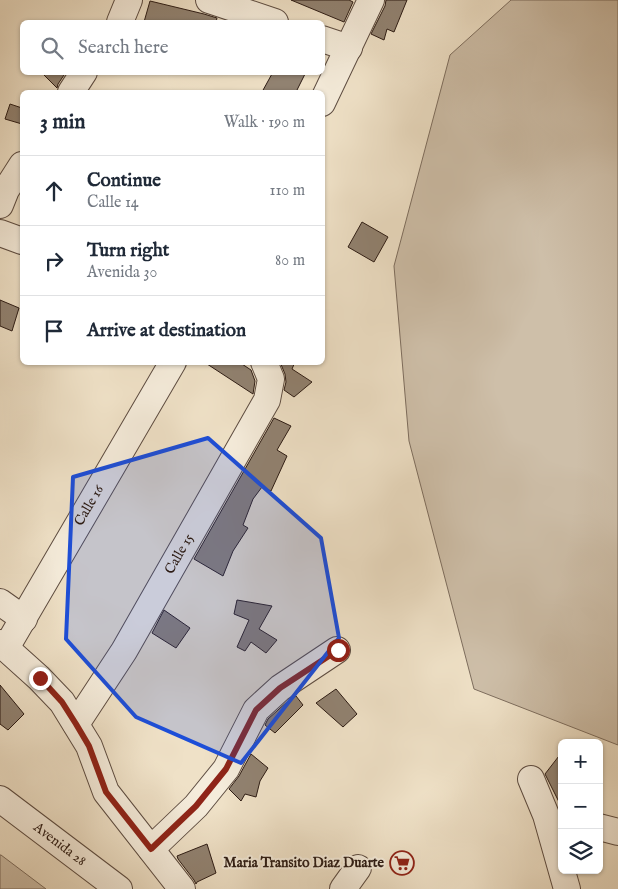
<!DOCTYPE html>
<html lang="en">
<head>
<meta charset="utf-8">
<style>
  body { margin:0; font-family:"IM FELL English",serif; background:#f2f2f3; color:#1f2937 }
  .controls { position:absolute; right:15px; bottom:15px; display:grid; overflow:hidden; border-radius:8px; box-shadow:0 1px 4px #0004 }
  .controls button { width:45px; height:45px; display:grid; place-items:center; padding:0; border:0; border-bottom:1px solid #e0e1e3; background:#fff; color:#1f2937; font:25px sans-serif }
  .stop { position:absolute; width:15px; height:15px; margin:-11px; border:4px solid #8f2418; border-radius:50%; background:#fff }
  .stop.end { background:#8f2418; border-color:#fff; box-shadow:0 1px 5px #0008 }
  .list { margin:0; padding:0; list-style:none }
  h2 { display:flex; justify-content:space-between; align-items:center; height:65px; margin:0; padding:0 20px; font-size:21px }
  h2 small { font-size:16px; font-weight:400; color:#747a83 }
  .list li { display:grid; grid-template-columns:32px 1fr auto; gap:15px; align-items:center; box-sizing:border-box; height:70px; padding:0 20px; border-top:1px solid #e0e1e3 }
  .list b { display:block; font-size:19px; white-space:nowrap }
  .list p { margin:0; font-size:16px; white-space:nowrap; color:#747a83 }
  .list em { font-size:16px; font-style:normal; color:#747a83 }
  .icon { flex:none; width:28px; height:28px; fill:none; stroke:currentColor; stroke-width:2; stroke-linecap:round; stroke-linejoin:round }
  .map { position:relative; flex:none; width:618px; height:889px; overflow:hidden }
  .search { position:absolute; background:#fff; box-shadow:0 1px 4px #0004; left:20px; top:20px; width:305px; height:55px; display:flex; align-items:center; gap:12px; box-sizing:border-box; padding:0 18px; border-radius:8px; color:#747a83; font-size:19px }
  .panel { position:absolute; background:#fff; box-shadow:0 1px 4px #0004; left:20px; top:90px; width:305px; height:275px; border-radius:8px }
  .map>svg:first-child { display:block }
  .green { fill:#cebfa9; stroke:#7d6d5e }
  .building { fill:#918271; stroke:#2c1b14 }
  .lines { fill:none; stroke-linecap:round; stroke-linejoin:round }
  .minor-casing { stroke:#5d4c41; stroke-width:28 }
  .minor { stroke:#f5ecdb; stroke-width:26 }
  .route { stroke:#8f2418; stroke-width:6 }
  .marked { fill:#1d4ed8; fill-opacity:0.2; stroke:#1d4ed8; stroke-width:4; stroke-linejoin:round }
  .labels { text-anchor:middle; dominant-baseline:central; stroke-width:4; stroke-linejoin:round; paint-order:stroke }
  .street-label { font-size:14px; fill:#2c1b14; stroke:#f5ecdb }
  .poi-label { font-size:14px; font-weight:bold; fill:#2c1b14; stroke:#f5ecdb; text-anchor:end }
</style>
</head>
<body>
<div class="map">
<svg width="618" height="889" viewBox="0 0 618 889">
  <rect width="100%" height="100%" fill="#efe1c7"/>
  <filter id="stains"><feTurbulence type="fractalNoise" baseFrequency=".004" numOctaves="4"/><feColorMatrix values="0 0 0 0 .2 0 0 0 0 .09 0 0 0 0 .02 0 0 0 .5 -.17"/></filter>
  <radialGradient id="worn" r=".72"><stop offset=".6" stop-color="#630" stop-opacity="0"/><stop offset="1" stop-color="#630" stop-opacity=".3"/></radialGradient>
  <path class="green" d="M 511,0 L 618,0 L 618,745 L 474,689 L 409,441 L 394,266 L 450,55 Z
    M 0,855 L 1,855 L 46,889 L 0,889 Z"/>
  <path class="building" d="M 291,0 L 349,0 L 353,2 L 344,22 Z
    M 386,0 L 407,0 L 394,32 L 387,29 L 384,40 L 371,34 L 385,6 Z
    M 150,1 L 204,14 L 217,18 L 216,22 L 144,22 Z
    M 41,72 L 66,72 L 58,84 L 57,88 Z
    M 273,72 L 306,72 L 296,92 L 262,92 Z
    M 10,104 L 22,108 L 22,124 L 5,119 Z
    M 362,222 L 388,237 L 374,262 L 348,247 Z
    M 0,300 L 19,308 L 12,331 L 0,326 Z
    M 204,362 L 239,362 L 251,370 L 255,381 L 253,394 Z
    M 280,362 L 295,362 L 292,369 L 312,382 L 294,397 L 284,390 L 286,382 L 285,374 Z
    M 274,418 L 291,426 L 277,450 L 287,456 L 271,491 L 262,487 L 253,499 L 243,525 L 248,528 L 233,551 L 223,576 L 194,559 Z
    M 237,600 L 272,606 L 259,629 L 277,640 L 266,653 L 251,642 L 245,651 L 237,647 L 249,620 L 234,614 Z
    M 164,610 L 190,628 L 176,648 L 152,633 Z
    M 0,685 L 24,714 L 8,730 L 0,724 Z
    M 336,689 L 357,714 L 343,727 L 316,703 Z
    M 296,696 L 303,705 L 275,733 L 265,725 L 268,719 L 289,700 Z
    M 562,752 L 562,808 L 545,774 Z
    M 251,754 L 268,768 L 260,781 L 256,797 L 245,794 L 241,801 L 229,789 L 239,776 Z
    M 207,844 L 216,873 L 197,882 L 196,884 L 194,880 L 178,859 L 177,856 Z"/>
  <g class="lines">
    <g class="minor-casing">
      <g id="minor">
        <path d="M 209,0 L 275,22"/>
        <path d="M 120,22 L 129,0"/>
        <path d="M 322,39 L 349,48"/>
        <path d="M 71,92 L 84,72"/>
        <path d="M 322,103 L 371,0"/>
        <path d="M 0,205 L 6,190 L 22,165"/>
        <path d="M 0,233 L 22,241"/>
        <path d="M 0,602 L 24,619"/>
        <path d="M 0,643 L 39,678 L 62,702 L 89,746 L 106,792 L 182,889"/>
        <path id="s1" d="M 6,648 L 173,362"/>
        <path id="s2" d="M 76,724 L 124,651 L 267,400 L 271,379 L 264,362"/>
        <path d="M 531,779 L 546,815 L 567,889"/>
        <path id="s3" d="M 0,799 L 119,889"/>
        <path d="M 599,827 L 618,832"/>
        <path d="M 151,849 L 196,806 L 226,769 L 256,710 L 280,688 L 337,650"/>
        <path d="M 343,889 L 358,868"/>
      </g>
    </g>
    <use href="#minor" class="minor"/>
  </g>
  <g class="lines">
    <path class="route" d="M 40,678 L 62,702 L 76,724 L 89,746 L 106,792 L 151,849 L 196,806 L 226,769 L 256,710 L 280,688 L 338,650"/>
  </g>
  <path class="marked" d="M 208,438 L 321,538 L 339,638 L 241,763 L 136,717 L 66,639 L 73,477 Z"/>
  <defs>
    <g id="supermarket-ring" transform="scale(1.25)"><circle r="9.5" fill="#f5ecdb" stroke="#8f2418" stroke-width="1.5"/><path d="M-6-5.5h2.5l.6 2H6L4.5 2H-2.5L-4.4-4H-6ZM-1.5 3.2a1.3 1.3 0 1 0 .1 0ZM3 3.2a1.3 1.3 0 1 0 .1 0Z" fill="#8f2418"/></g>
  </defs>
  <g fill-rule="evenodd">
    <use href="#supermarket-ring" x="402" y="863"/>
  </g>
  <g class="labels">
    <g class="street-label">
      <text stroke="none"><textPath href="#s1" startOffset="165">Calle 16</textPath></text>
      <text stroke="none"><textPath href="#s2" startOffset="199">Calle 15</textPath></text>
      <text stroke="none"><textPath href="#s3" startOffset="75">Avenida 28</textPath></text>
    </g>
    <g class="poi-label">
      <text x="384" y="863">Maria Transito Diaz Duarte</text>
    </g>
  </g>
  <rect width="100%" height="100%" filter="url(#stains)"/>
  <rect width="100%" height="100%" fill="url(#worn)"/>
</svg>
<div class="controls">
<button>+</button>
<button>−</button>
<button><svg class="icon" aria-label="layers" viewBox="0 0 24 24"><path d="M12 4l9 5-9 5-9-5zM3 14l9 5 9-5"/></svg></button>
</div>
<div class="stop" style="left:338px;top:650px"></div>
<div class="stop end" style="left:40px;top:678px"></div>
<div class="search"><svg class="icon" aria-label="search" viewBox="0 0 24 24"><circle cx="10" cy="10" r="6"/><path d="M15 15l6 6"/></svg>Search here</div>
<section class="panel">
<h2>3 min<small>Walk · 190 m</small></h2>
<ul class="list">
<li><svg class="icon" aria-label="ahead" viewBox="0 0 24 24"><path d="M12 20V5M6 11l6-6 6 6"/></svg><div><b>Continue</b><p>Calle 14</p></div><em>110 m</em></li>
<li><svg class="icon" aria-label="right" viewBox="0 0 24 24"><path d="M7 20v-9h11M14 6l5 5-5 5"/></svg><div><b>Turn right</b><p>Avenida 30</p></div><em>80 m</em></li>
<li><svg class="icon" aria-label="arrive" viewBox="0 0 24 24"><path d="M6 21V4h12l-3 4 3 4H6"/></svg><div><b>Arrive at destination</b></div></li>
</ul>
</section>
</div>
</body>
</html>
